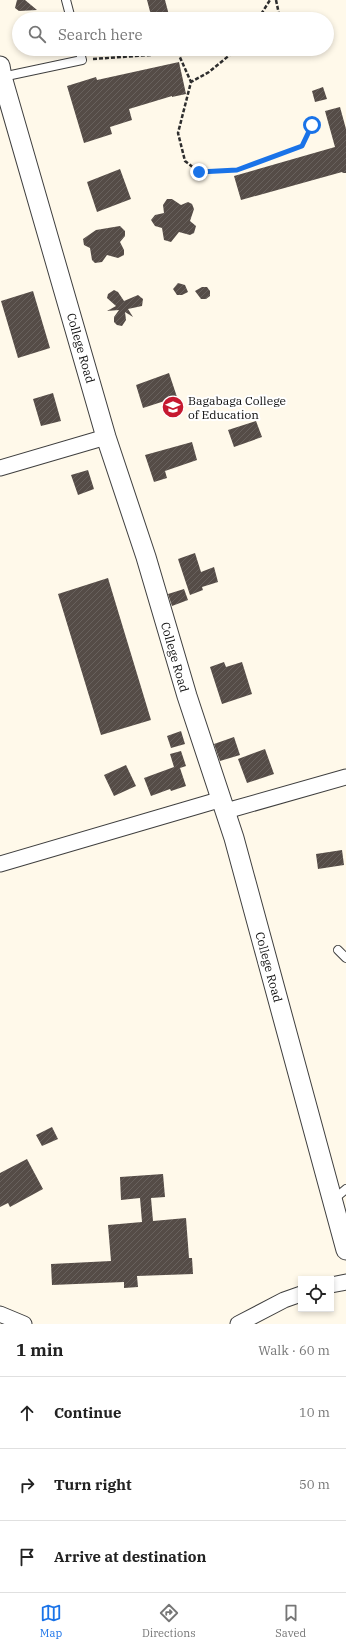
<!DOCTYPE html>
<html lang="en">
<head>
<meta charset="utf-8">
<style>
  body { margin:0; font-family:"IBM Plex Serif",serif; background:#f2f2f2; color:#222 }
  .controls { position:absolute; right:12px; bottom:12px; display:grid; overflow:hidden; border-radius:0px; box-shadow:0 2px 6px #0003 }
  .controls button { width:36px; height:36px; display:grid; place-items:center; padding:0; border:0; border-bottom:1px solid #e0e0e0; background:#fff; color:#222; font:20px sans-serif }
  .stop { position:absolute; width:12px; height:12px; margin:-9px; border:3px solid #1a73e8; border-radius:50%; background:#fff }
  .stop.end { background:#1a73e8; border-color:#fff; box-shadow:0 1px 4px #0008 }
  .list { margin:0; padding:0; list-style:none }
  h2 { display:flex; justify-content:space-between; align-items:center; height:52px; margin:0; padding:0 16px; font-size:17px }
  h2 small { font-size:13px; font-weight:400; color:#767676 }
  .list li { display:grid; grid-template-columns:26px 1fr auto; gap:12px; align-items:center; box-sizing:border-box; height:72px; padding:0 16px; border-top:1px solid #e0e0e0 }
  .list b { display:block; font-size:15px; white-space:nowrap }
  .list em { font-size:13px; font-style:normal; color:#767676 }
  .icon { flex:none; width:22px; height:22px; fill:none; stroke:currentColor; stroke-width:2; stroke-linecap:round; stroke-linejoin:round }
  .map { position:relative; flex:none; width:346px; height:1324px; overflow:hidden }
  .search { position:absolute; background:#fff; box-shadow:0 2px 6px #0003; left:12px; right:12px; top:12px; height:44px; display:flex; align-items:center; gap:10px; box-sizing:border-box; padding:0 14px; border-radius:22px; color:#767676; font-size:15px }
  .sheet { height:268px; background:#fff }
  nav { display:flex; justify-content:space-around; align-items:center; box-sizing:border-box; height:56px; border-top:1px solid #e0e0e0; background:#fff; font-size:11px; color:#767676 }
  nav a { display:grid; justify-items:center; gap:2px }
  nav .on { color:#1a73e8 }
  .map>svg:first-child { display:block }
  .building { fill:url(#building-hatch) }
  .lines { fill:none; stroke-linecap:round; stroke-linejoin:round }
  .service-casing { stroke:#3f3f3f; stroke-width:10 }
  .minor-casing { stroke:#3f3f3f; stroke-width:17 }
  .tertiary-casing { stroke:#3f3f3f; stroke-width:21 }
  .path { stroke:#2e2e2e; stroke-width:2.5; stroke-dasharray:4 2; stroke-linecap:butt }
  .service { stroke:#fff; stroke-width:8 }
  .minor { stroke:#fff; stroke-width:15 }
  .tertiary { stroke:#fff; stroke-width:19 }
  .route { stroke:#1a73e8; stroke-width:5 }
  .labels { text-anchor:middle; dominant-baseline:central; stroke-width:4; stroke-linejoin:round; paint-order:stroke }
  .street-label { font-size:12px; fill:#0c0c0c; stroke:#fff }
  .poi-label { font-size:12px; fill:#0c0c0c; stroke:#fff; text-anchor:start }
</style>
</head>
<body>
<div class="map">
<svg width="346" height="1324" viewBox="0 0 346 1324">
  <defs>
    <pattern id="building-hatch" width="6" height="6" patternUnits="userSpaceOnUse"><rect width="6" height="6" fill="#554c47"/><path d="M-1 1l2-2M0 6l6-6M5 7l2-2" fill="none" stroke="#68615d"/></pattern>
  </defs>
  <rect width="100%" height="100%" fill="#fff9ea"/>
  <path class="building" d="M 17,0 L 25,0 L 37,10 L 19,11 L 15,8 Z
    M 147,0 L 165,0 L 170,19 L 152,19 Z
    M 179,62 L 186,94 L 172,97 L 172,96 L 129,109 L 132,120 L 110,127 L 112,134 L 84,143 L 67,86 L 96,77 L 97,80 Z
    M 323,87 L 327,99 L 315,102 L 312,91 Z
    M 340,107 L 346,129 L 346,173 L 343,173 L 342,172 L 241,200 L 234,176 L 335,147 L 325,111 Z
    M 120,169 L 131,199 L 97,212 L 87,182 Z
    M 167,199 L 172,199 L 181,205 L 188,202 L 192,204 L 194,209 L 190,221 L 196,226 L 194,233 L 190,235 L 179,232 L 171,242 L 164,240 L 162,228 L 155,226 L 151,220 L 155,215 L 164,213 L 163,205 Z
    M 120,226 L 125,231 L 125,236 L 120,242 L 124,250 L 124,255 L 118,258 L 107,255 L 102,262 L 95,263 L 92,260 L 90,248 L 84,245 L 83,239 L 96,230 Z
    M 178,283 L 185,285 L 188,292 L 182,295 L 177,295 L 173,289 Z
    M 202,287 L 207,287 L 210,291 L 210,296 L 206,299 L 201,299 L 195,291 Z
    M 114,290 L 118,292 L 124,301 L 138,295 L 143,299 L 142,306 L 128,309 L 133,317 L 125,312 L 126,320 L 122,326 L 117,325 L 114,322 L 114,317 L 119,310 L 107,311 L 116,306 L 107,298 L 108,294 Z
    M 33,291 L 50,348 L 18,358 L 1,301 Z
    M 169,373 L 177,397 L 143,408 L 136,385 Z
    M 53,393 L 61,421 L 41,426 L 33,399 Z
    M 256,421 L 262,437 L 234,447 L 228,430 Z
    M 192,442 L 197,460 L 165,471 L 167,478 L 154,482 L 145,455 Z
    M 88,470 L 94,489 L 78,495 L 71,475 Z
    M 195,553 L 201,572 L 214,567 L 218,582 L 202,587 L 203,590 L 190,595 L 178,559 Z
    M 108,578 L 151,720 L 101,735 L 58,594 Z
    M 184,589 L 188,600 L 172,606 L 168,594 Z
    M 224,662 L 226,667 L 242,662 L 252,694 L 222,704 L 210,667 Z
    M 181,731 L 185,744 L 171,748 L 167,736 Z
    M 234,737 L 240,755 L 220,761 L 214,744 Z
    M 265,749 L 274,774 L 247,783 L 238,759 Z
    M 181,751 L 186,766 L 180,768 L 186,786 L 171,791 L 170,789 L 151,796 L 144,778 L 174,767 L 170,754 Z
    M 126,765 L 136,786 L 114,796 L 104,775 Z
    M 342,850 L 344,865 L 318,869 L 316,854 Z
    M 52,1127 L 58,1139 L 42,1146 L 36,1135 Z
    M 27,1159 L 43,1189 L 10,1207 L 8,1203 L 0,1207 L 0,1173 Z
    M 163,1174 L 165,1197 L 151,1198 L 153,1221 L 186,1218 L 189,1258 L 192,1258 L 193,1274 L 137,1276 L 138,1287 L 124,1288 L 124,1282 L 52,1285 L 51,1264 L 111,1261 L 108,1225 L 142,1222 L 140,1198 L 121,1200 L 120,1177 Z"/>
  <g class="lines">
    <g class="service-casing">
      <path id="service" d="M 66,0 L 71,19
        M 2,77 L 82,60 L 79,49
        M 338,950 L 346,958
        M 333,1200 L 346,1189"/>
    </g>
    <g class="minor-casing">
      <path id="minor" d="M 0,468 L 106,437
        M 226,811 L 346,777
        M 0,864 L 222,799
        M 331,1285 L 346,1282
        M 0,1314 L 24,1324
        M 238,1324 L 284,1300 L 301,1294"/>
    </g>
    <g class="tertiary-casing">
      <path id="tertiary" d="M 0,66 L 2,77 L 106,437 L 146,557 L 187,696 L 234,838 L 346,1250"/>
    </g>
    <path class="path" d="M 276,0 L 280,19
      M 258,19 L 270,0
      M 237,49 L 209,72 L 191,82 L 178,133 L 185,161 L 199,172 L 237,170 L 302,146 L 312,125
      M 93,59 L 178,53 L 191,82"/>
    <use href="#service" class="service"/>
    <use href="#minor" class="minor"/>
    <use href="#tertiary" class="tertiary"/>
  </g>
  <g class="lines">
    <path class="route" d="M 199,172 L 237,170 L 302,146 L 312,125"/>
  </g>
  <defs>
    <g id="university-disc" transform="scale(1.15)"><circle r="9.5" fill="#c61930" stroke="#fff"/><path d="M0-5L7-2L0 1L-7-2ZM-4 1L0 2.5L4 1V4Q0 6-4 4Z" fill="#fff"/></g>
  </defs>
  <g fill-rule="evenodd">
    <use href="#university-disc" x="173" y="407"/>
  </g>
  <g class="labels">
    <g class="street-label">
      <text transform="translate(81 348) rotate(74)">College Road</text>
      <text transform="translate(175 657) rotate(74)">College Road</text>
      <text transform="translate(269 967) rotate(75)">College Road</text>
    </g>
    <g class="poi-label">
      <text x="188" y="400">Bagabaga College<tspan x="188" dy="14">of Education</tspan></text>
    </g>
  </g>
</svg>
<div class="controls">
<button><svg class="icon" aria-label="locate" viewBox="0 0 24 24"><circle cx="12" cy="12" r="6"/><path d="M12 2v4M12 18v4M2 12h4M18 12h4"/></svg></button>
</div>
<div class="stop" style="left:312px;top:125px"></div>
<div class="stop end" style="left:199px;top:172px"></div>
<div class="search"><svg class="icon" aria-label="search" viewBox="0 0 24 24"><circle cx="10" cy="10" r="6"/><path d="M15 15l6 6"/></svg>Search here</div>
</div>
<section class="sheet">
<h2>1 min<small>Walk · 60 m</small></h2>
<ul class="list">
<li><svg class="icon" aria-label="ahead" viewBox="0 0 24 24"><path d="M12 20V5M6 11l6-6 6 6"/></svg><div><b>Continue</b></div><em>10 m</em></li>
<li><svg class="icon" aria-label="right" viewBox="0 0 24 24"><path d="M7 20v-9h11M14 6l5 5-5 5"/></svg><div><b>Turn right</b></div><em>50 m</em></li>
<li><svg class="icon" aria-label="arrive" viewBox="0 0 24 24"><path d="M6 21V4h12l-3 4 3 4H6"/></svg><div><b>Arrive at destination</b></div></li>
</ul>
</section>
<nav>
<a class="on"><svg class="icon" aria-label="map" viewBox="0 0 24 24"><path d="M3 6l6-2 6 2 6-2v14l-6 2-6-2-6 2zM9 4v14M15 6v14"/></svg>Map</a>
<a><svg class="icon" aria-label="directions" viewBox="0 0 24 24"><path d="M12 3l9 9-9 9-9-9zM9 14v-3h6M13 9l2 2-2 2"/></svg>Directions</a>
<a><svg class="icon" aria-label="saved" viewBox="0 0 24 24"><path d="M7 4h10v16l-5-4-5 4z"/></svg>Saved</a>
</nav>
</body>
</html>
